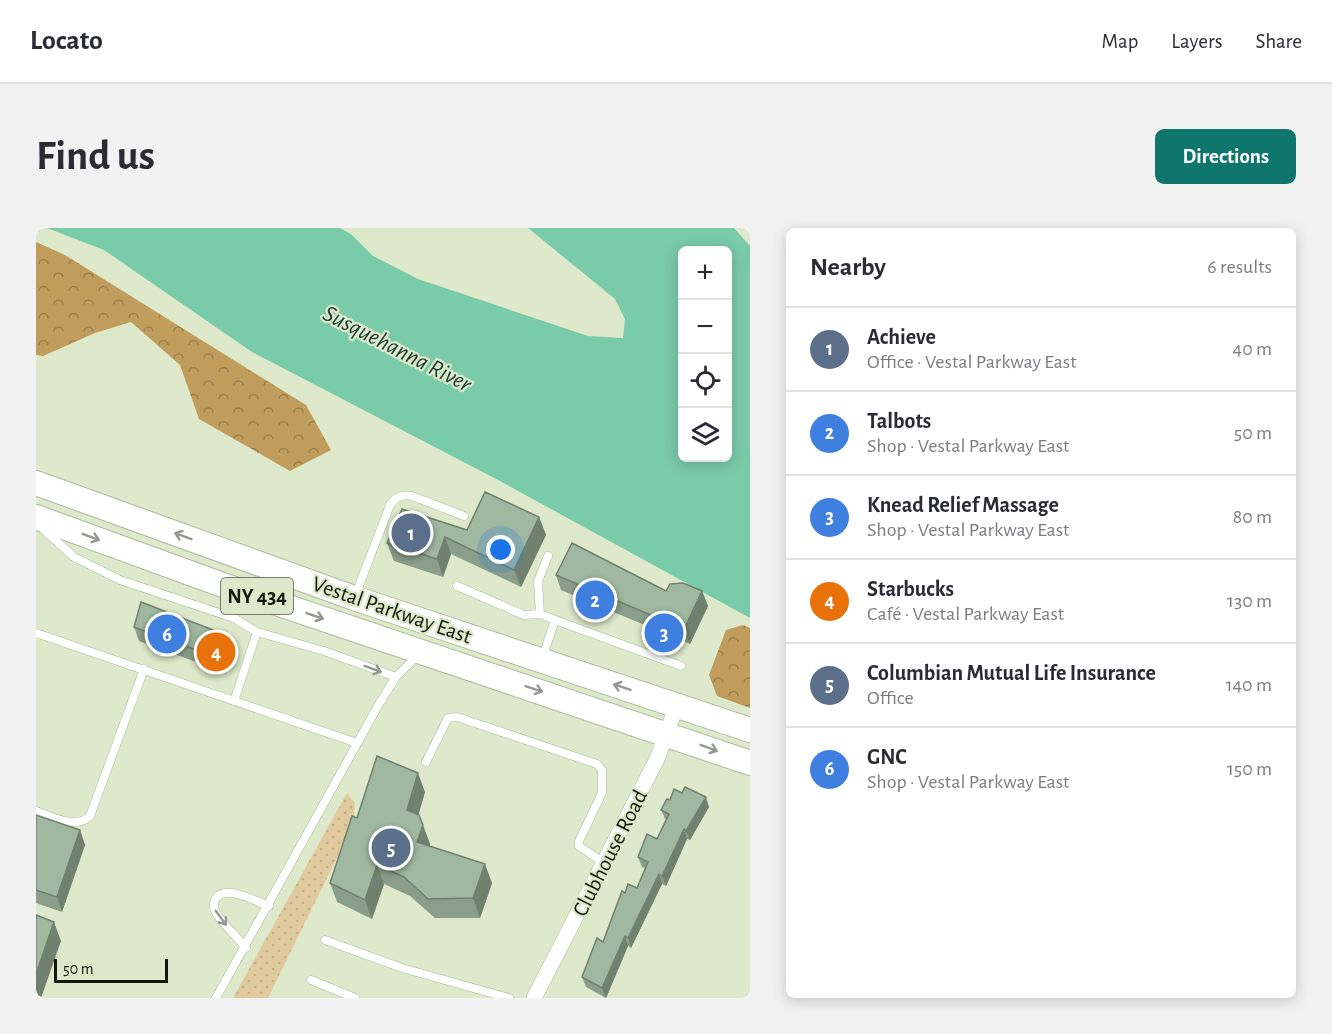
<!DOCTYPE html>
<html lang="en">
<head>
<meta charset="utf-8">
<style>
  body { margin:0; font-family:"Alegreya Sans",sans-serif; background:#f2f2f3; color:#2b2b33 }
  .controls { position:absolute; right:18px; top:18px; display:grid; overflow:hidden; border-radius:9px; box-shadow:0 3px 15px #0003 }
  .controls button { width:54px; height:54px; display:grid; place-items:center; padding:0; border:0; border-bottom:2px solid #e1e1e2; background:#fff; color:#2b2b33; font:30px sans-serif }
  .scale { position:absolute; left:18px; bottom:15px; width:114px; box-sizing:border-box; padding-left:6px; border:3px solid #13170c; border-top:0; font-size:16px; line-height:21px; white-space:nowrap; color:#13170c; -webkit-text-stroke:4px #dde9ca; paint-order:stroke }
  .you { position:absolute; left:465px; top:322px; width:21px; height:21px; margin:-15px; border:4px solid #fff; border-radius:50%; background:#1a73e8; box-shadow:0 0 0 9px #1a73e833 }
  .badge { display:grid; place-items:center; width:39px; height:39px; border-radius:50%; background:#0f766e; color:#fff; font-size:20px; font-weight:700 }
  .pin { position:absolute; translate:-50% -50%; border:3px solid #fff; box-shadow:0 2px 6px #0006 }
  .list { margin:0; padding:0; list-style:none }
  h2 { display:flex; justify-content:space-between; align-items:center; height:78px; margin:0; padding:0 24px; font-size:26px }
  h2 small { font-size:20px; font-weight:400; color:#7c7c81 }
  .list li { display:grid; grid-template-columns:39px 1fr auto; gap:18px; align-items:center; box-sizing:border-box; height:84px; padding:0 24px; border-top:2px solid #e1e1e2 }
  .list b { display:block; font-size:22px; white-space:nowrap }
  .list p { margin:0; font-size:20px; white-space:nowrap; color:#7c7c81 }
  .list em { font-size:20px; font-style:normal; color:#7c7c81 }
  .icon { flex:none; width:33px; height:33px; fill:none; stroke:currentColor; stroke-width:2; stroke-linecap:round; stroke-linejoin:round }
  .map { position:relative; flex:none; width:714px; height:770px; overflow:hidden; border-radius:9px }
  header { display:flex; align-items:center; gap:36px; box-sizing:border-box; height:84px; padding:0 30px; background:#fff; border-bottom:2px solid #e1e1e2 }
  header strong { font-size:28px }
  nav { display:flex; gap:33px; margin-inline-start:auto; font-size:21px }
  .intro { display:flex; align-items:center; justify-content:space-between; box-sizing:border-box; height:144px; padding:0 36px }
  h1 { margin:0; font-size:42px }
  .button { padding:15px 27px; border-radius:9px; background:#0f766e; color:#fff; font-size:21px; font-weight:700 }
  main { display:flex; gap:36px; padding:0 36px }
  aside { flex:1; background:#fff; border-radius:9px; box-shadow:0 3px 15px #0003 }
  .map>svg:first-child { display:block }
  .grass { fill:url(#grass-dots) }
  .forest { fill:url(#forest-crowns) }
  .water { fill:#7acbaa; fill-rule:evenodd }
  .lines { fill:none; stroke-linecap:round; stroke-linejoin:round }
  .service-casing { stroke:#aeb99c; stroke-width:9 }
  .minor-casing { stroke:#aeb99c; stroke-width:16 }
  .primary-casing { stroke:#aeb99c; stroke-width:26 }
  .service { stroke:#fff; stroke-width:8 }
  .minor { stroke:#fff; stroke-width:15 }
  .primary { stroke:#fff; stroke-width:24 }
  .wall { fill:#8a9e8a }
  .shaded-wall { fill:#708170 }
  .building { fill:#a0b8a0; stroke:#708170; stroke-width:1.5 }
  .oneway { stroke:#959792 }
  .labels { text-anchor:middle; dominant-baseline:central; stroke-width:4.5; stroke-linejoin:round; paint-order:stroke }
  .shield { fill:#dde9ca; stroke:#505645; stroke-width:1.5 }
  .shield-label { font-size:21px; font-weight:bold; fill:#13170c }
  .street-label { font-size:22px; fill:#13170c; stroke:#dde9ca }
  .water-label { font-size:24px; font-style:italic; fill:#183d2f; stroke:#dde9ca }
</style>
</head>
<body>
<header>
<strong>Locato</strong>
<nav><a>Map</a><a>Layers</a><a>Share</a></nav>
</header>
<div class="intro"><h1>Find us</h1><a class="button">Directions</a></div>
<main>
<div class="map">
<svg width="714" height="770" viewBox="0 0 714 770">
  <defs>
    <pattern id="grass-dots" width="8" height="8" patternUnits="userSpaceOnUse" patternTransform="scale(1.5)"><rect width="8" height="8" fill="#e2ca9f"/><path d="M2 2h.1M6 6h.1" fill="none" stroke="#c1ad88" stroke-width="1.8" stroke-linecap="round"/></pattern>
    <pattern id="forest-crowns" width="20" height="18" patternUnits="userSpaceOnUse" patternTransform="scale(1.5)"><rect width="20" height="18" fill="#c09d5c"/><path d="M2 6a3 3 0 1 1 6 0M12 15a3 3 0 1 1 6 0" fill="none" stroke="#9b7f4a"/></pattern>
  </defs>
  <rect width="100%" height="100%" fill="#dde9ca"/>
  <path class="grass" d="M 311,565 L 319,575 L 317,597 L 232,770 L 197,770 Z"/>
  <path class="forest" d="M 0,14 L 29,27 L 270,177 L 295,222 L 254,243 L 163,191 L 144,137 L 95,94 L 59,105 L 7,128 L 0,127 Z
    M 707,397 L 714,400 L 714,480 L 681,468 L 673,447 L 690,402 Z"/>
  <path class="water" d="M 11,0 L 304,0 L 315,6 L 337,28 L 382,51 L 552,108 L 587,110 L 589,91 L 579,71 L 492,0 L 698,0 L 714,18 L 714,390 L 464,253 L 216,124 L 68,22 ZM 646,22 L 692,22 L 692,230 L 646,230 Z"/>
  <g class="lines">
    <g class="service-casing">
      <path id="service" d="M 6,300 L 38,329 L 84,352 L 198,390 L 221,404 L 288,423 L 360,449
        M 421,358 L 488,387 L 504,386 L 519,392
        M 319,368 L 354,277 C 360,269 365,266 376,268 L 428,288
        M 504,386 L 502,353 L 512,328
        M 0,405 L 321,515
        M 507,428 L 519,392 L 645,438
        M 198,473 L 221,404
        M 390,534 L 412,490 L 421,489 L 561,536 L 566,542 L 566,565 L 543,613 L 543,618 L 568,635
        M 0,583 C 17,589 39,602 54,588 L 108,441
        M 289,712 L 366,740 L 473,770
        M 210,720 C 201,709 190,699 182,688 C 178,682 176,676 180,670 C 190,656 221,674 233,678
        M 275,752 L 319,770
        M 180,770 L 343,476 L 360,449 L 383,426"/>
    </g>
    <g class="minor-casing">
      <path id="minor" d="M 498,770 L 621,531 L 641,477"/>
    </g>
    <g class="primary-casing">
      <path id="primary" d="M 0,255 L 318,370 L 714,502
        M 0,289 L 184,356 L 714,535"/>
    </g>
    <use href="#service" class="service"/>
    <use href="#minor" class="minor"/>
    <use href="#primary" class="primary"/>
  </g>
  <path class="wall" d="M 503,289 L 510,307 L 485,359 L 415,326 L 407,349 L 358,333 L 351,315 Z
    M 520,347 L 630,363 L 666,363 L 672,378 L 654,416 L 525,362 Z
    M 98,399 L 187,419 L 179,441 L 103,413 Z
    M 389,564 L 382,587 L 394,616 L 393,618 L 456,655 L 444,690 L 399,690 L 374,668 L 348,656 L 336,691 L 301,674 L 294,655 L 321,590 Z
    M 634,572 L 673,579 L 654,612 L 651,611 L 630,658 L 626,656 L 595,720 L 592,718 L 570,770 L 550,759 L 546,749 L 567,714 L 601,660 L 609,640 L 606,639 L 602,629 L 621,611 L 630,593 L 625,582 Z
    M 0,587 L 44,602 L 49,617 L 26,684 L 0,675 Z"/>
  <path class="shaded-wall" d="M 503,289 L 510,307 L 485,359 L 478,342 Z
    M 409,309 L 415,326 L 407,349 L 401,331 Z
    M 666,363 L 672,378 L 654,416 L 648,401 Z
    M 182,404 L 187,419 L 179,441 L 174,427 Z
    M 382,545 L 389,564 L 378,602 L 371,582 Z
    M 670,569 L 673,579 L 654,612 L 650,603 Z
    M 387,597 L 394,616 L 388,633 L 381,614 Z
    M 648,601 L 651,611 L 630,658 L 626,648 Z
    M 44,602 L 49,617 L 26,684 L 21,669 Z
    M 449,636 L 456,655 L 444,690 L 437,670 Z
    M 341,637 L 348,656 L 336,691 L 329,672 Z
    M 623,646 L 626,656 L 595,720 L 592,710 Z
    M 18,694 L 25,713 L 5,770 L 0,770 L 0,746 Z
    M 589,708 L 592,718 L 570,770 L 566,760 Z"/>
  <path class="building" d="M 449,264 L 503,289 L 478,342 L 409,309 L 401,331 L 351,315 L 366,281 L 431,302 Z
    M 536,315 L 630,363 L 634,356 L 647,355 L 666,363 L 648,401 L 520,347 Z
    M 105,374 L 182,404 L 174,427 L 98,399 Z
    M 341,528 L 382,545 L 371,582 L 383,587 L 387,597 L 381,614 L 449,636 L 437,670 L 392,671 L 368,649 L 341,637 L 329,672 L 294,655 L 316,588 L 321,590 Z
    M 649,559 L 670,569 L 650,603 L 648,601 L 626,648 L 623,646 L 592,710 L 589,708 L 566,760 L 546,749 L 561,710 L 567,714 L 586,663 L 589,665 L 592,656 L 601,660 L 612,634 L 602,629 L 611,606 L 621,611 L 633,586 L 625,582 L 631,571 L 634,572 L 638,561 L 646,565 Z
    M 0,587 L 44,602 L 21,669 L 0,662 Z
    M 0,687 L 18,694 L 0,746 Z"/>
  <defs><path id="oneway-shaft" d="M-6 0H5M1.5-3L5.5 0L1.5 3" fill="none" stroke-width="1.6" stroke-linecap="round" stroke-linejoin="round" transform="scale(1.5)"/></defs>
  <g class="oneway">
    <use href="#oneway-shaft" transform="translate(147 308) rotate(-160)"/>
    <use href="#oneway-shaft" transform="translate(55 309) rotate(20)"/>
    <use href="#oneway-shaft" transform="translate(279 388) rotate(19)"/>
    <use href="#oneway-shaft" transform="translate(337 441) rotate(20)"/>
    <use href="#oneway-shaft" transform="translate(586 459) rotate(-162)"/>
    <use href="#oneway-shaft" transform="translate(498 461) rotate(18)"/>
    <use href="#oneway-shaft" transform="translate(673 520) rotate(20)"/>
    <use href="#oneway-shaft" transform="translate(185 690) rotate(54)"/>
  </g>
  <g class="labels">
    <rect class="shield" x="185" y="350" width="72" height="36" rx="4.5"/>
    <g class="shield-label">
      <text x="221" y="368">NY 434</text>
    </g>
    <g class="street-label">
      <text transform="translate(356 382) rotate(19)">Vestal Parkway East</text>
      <text transform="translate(574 625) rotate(-63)">Clubhouse Road</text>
    </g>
    <g class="water-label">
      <text transform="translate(361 121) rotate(27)">Susquehanna River</text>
    </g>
  </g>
</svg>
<div class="controls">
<button>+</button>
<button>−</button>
<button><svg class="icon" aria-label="locate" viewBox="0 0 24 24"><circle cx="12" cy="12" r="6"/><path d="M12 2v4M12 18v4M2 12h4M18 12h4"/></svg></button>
<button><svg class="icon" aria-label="layers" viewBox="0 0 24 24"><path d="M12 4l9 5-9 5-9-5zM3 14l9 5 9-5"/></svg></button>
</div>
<div class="scale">50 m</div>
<div class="you"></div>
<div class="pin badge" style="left:375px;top:305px;background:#5c6f8a">1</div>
<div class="pin badge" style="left:559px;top:372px;background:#3f7fe0">2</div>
<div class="pin badge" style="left:628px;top:405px;background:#3f7fe0">3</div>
<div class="pin badge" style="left:180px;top:424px;background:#e8710a">4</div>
<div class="pin badge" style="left:355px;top:620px;background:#5c6f8a">5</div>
<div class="pin badge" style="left:131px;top:406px;background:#3f7fe0">6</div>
</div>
<aside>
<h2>Nearby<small>6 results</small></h2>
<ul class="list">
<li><span class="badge" style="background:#5c6f8a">1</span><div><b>Achieve</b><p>Office · Vestal Parkway East</p></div><em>40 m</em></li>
<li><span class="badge" style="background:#3f7fe0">2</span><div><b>Talbots</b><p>Shop · Vestal Parkway East</p></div><em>50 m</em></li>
<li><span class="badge" style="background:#3f7fe0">3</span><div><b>Knead Relief Massage</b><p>Shop · Vestal Parkway East</p></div><em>80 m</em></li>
<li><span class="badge" style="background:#e8710a">4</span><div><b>Starbucks</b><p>Café · Vestal Parkway East</p></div><em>130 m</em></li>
<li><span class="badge" style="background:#5c6f8a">5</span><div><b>Columbian Mutual Life Insurance</b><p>Office</p></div><em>140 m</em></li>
<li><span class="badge" style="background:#3f7fe0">6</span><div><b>GNC</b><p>Shop · Vestal Parkway East</p></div><em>150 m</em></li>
</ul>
</aside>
</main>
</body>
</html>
